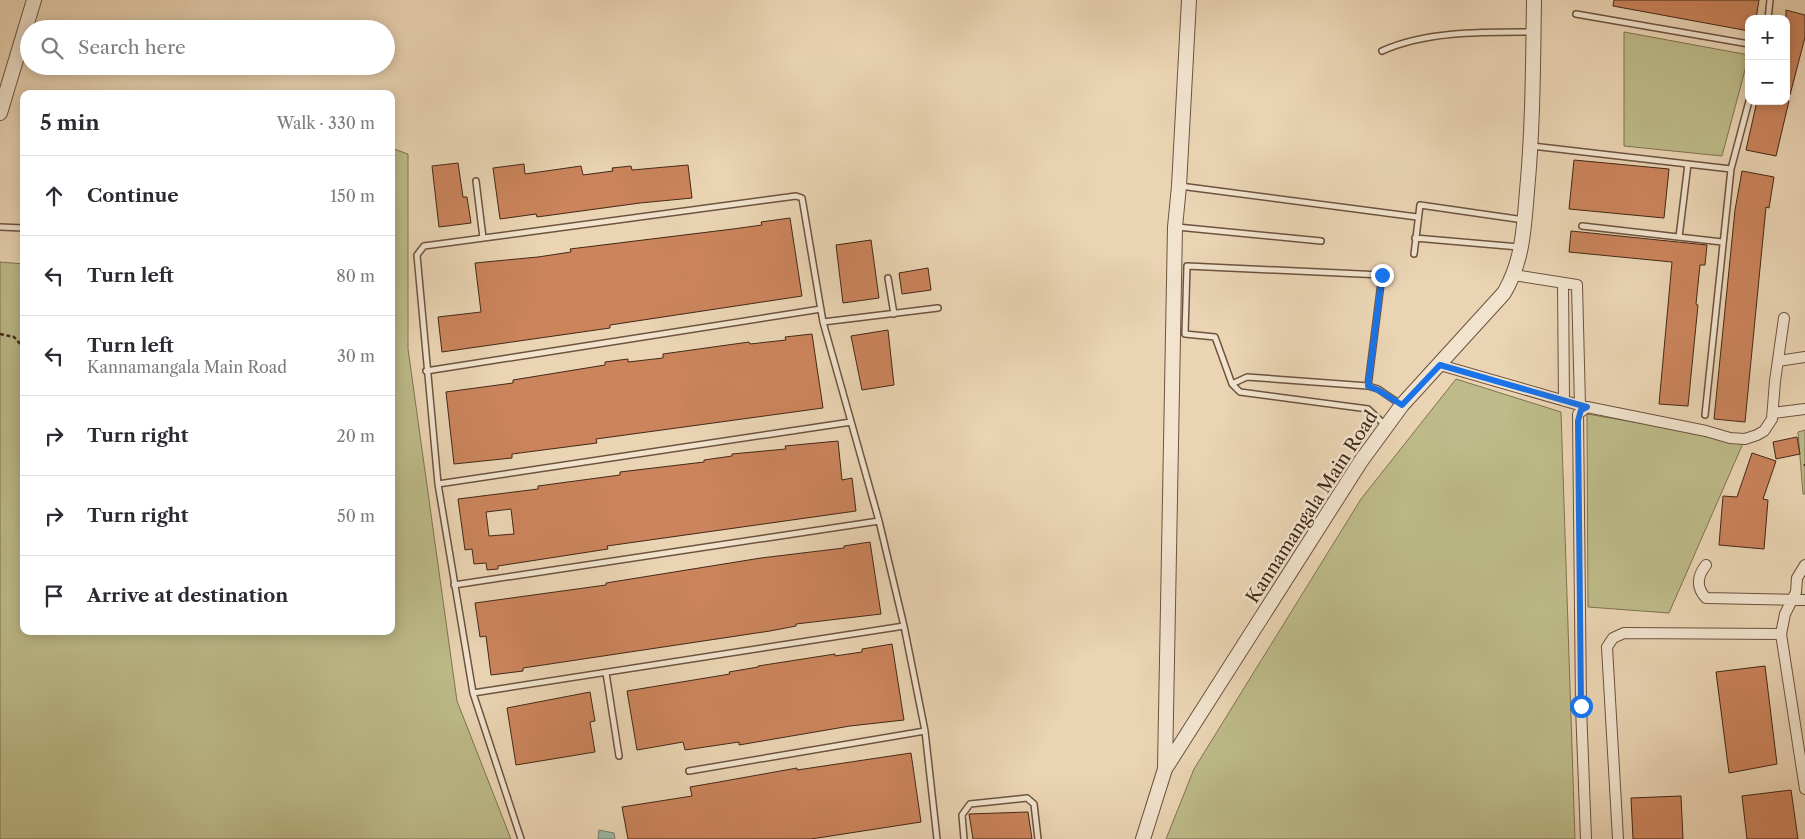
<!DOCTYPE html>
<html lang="en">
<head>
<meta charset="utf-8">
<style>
  body { margin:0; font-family:"Libre Caslon Text",serif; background:#f7f7f7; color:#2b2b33 }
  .controls { position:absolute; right:15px; top:15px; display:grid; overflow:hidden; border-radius:10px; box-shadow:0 2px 12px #0003 }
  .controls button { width:45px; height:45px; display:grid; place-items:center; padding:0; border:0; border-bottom:1px solid #e1e1e2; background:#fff; color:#2b2b33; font:25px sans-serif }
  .stop { position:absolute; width:15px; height:15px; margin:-11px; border:4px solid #1a73e8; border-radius:50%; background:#fff }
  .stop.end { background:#1a73e8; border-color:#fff; box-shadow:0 1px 5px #0008 }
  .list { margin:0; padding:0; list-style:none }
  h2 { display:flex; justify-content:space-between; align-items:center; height:65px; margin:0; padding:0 20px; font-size:21px }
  h2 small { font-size:16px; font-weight:400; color:#7c7c81 }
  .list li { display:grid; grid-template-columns:32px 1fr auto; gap:15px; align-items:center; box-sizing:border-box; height:80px; padding:0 20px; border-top:1px solid #e1e1e2 }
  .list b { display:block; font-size:19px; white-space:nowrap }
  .list p { margin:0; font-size:16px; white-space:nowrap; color:#7c7c81 }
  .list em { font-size:16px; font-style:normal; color:#7c7c81 }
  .icon { flex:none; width:28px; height:28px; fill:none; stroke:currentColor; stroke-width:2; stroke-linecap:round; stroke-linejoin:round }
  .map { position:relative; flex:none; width:1805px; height:839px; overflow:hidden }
  .search { position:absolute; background:#fff; box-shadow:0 2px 12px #0003; left:20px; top:20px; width:375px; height:55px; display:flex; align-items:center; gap:12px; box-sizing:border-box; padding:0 18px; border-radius:28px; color:#7c7c81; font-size:19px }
  .panel { position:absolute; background:#fff; box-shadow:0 2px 12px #0003; left:20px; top:90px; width:375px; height:545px; border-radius:10px }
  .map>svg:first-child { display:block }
  .green { fill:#bdbb89; stroke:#807250 }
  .water { fill:#99b9a7; stroke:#777f6d }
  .building { fill:#cb845c; stroke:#432817; fill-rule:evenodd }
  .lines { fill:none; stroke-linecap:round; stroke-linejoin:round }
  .service-casing { stroke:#6d533e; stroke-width:8 }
  .minor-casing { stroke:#6d533e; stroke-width:12 }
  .tertiary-casing { stroke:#6d533e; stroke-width:16 }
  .path { stroke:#432817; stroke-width:2.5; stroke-dasharray:4 2.5; stroke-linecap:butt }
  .service { stroke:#f1e3ce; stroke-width:5 }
  .minor { stroke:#f1e3ce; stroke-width:10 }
  .tertiary { stroke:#f1e3ce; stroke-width:14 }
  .route { stroke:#1a73e8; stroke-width:6 }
  .labels { text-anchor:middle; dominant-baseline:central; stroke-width:5; stroke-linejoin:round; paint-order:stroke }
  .street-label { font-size:18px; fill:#432817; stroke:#f1e3ce }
</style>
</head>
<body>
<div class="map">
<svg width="1805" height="839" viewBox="0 0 1805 839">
  <rect width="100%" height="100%" fill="#ead4b3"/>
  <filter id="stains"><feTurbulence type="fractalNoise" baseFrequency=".004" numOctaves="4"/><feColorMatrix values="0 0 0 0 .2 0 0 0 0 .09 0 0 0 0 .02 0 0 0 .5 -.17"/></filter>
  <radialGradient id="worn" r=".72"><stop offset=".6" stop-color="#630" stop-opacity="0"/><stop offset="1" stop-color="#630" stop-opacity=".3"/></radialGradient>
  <path class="green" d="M 1624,32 L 1749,55 L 1722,156 L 1624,146 Z
    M 391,148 L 408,154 L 408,349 L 457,701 L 511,839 L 0,839 L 0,262 L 24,264 L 24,631 L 391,631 Z
    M 1456,379 L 1561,412 L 1575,839 L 1166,839 L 1194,769 L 1361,499 Z
    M 1587,414 L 1744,441 L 1669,613 L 1588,607 Z
    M 1805,430 L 1805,494 L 1803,494 L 1798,432 Z"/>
  <path class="water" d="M 599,830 L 614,833 L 615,839 L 598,839 Z"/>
  <path class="building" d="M 1614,0 L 1759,0 L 1756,19 L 1749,19 L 1749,31 L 1613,6 Z
    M 1786,10 L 1805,15 L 1805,37 L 1790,95 L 1786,95 Z
    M 1757,101 L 1789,101 L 1776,156 L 1746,150 Z
    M 1574,160 L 1669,169 L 1664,218 L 1569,209 Z
    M 458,163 L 463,197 L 467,197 L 471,223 L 439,227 L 432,166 Z
    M 524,164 L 525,174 L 581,166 L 583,175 L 613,171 L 612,168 L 631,166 L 632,170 L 688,165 L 692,198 L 640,203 L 537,217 L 536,214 L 500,219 L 493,168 Z
    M 1742,171 L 1774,177 L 1769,208 L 1766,207 L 1745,422 L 1714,419 L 1735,210 Z
    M 790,218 L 802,296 L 610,325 L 610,328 L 442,352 L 438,317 L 481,312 L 475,263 L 538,257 L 571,252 L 570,249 L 733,229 L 762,225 L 761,222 Z
    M 1571,231 L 1707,245 L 1705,265 L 1700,265 L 1696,304 L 1698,305 L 1688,406 L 1659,404 L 1672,262 L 1569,252 Z
    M 871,240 L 879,298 L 843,303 L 836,245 Z
    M 928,268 L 931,290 L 902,294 L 899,273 Z
    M 888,330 L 894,385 L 862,390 L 851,336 Z
    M 812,334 L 823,408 L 596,439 L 597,443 L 512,454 L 512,458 L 454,464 L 446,392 L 513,383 L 513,380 L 605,365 L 605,362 L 628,359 L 628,362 L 663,358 L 663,354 L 749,342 L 750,344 L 786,340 L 785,337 Z
    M 1797,437 L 1800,454 L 1776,459 L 1773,442 Z
    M 838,441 L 842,480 L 852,478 L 856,511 L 607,546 L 608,549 L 498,566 L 498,569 L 487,570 L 486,563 L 474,564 L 472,549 L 465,550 L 458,499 L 538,489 L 538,486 L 620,475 L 620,472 L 704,462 L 704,460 L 732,456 L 732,454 L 786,449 L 785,446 ZM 511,509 L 514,534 L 489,536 L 486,512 Z
    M 1752,453 L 1776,461 L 1763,499 L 1768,500 L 1764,549 L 1719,545 L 1723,496 L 1737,497 Z
    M 870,542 L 881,614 L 796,624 L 796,626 L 770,631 L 523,668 L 523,671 L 491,675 L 486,636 L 480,637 L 475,603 L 606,585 L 606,583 L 761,558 L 844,548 L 844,546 Z
    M 892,644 L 904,720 L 850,726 L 739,745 L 739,742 L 685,750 L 683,742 L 637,750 L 627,691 L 730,674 L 729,672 L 758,667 L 758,666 L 835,654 L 835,656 L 862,652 L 862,649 Z
    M 1765,666 L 1777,764 L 1729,773 L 1716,672 Z
    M 590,692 L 595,721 L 590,722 L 595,752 L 516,765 L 507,708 Z
    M 911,753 L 921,822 L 811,839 L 628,839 L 622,807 L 692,796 L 690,787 L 719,782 L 797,768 L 797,770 Z
    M 1791,790 L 1798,839 L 1747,839 L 1742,796 Z
    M 1681,796 L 1683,839 L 1633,839 L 1631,798 Z
    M 1028,812 L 1032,839 L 973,839 L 969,814 Z"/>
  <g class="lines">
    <g class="service-casing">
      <path id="service" d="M 1576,14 L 1749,44
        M 1768,19 L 1770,0
        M 1382,51 C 1427,31 1483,32 1531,32
        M 1532,146 L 1731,169
        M 476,181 L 483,238
        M 1180,186 L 1417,217
        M 1582,226 L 1722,242
        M 0,227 L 24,228
        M 1177,227 L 1321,241
        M 1679,237 L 1688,164
        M 1415,238 L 1519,247
        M 1414,254 L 1420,205 L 1524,220
        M 888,278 L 894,314
        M 823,322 L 938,308
        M 426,371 L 821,309
        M 1232,384 L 1247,377 L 1368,386 L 1378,389 L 1400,404
        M 1368,386 L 1382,275 L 1187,266 L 1185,334 L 1215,337 L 1232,384 L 1240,392 L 1368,409 L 1386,426
        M 1705,415 L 1731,169 L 1749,101
        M 438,484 L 851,422
        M 454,585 L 879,521
        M 904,626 L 473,693 L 438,484 L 417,255 L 424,246 L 796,196 L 802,198 L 823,322 L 879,521 L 904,626 L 925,731 L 937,839
        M 606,673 L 619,756
        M 473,693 L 521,839
        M 689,771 L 925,731
        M 964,839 L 962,815 L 970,804 L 1027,798 L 1034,804 L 1038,839"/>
    </g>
    <g class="minor-casing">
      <path id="minor" d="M 1514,275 L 1577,285 L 1580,405
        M 1563,283 L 1564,401
        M 1778,361 L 1805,357
        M 1440,365 L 1586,407
        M 1773,413 L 1805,409
        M 1706,565 C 1697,576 1696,588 1706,598 L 1805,600
        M 1781,634 L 1805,789
        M 1586,839 L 1581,706 L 1578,414 L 1587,407 L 1706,431 L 1730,438 L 1745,439 L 1757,435 L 1764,431 L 1772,419 L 1775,381 L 1784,318
        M 1618,839 L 1607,647 L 1613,638 L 1624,633 L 1781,634 L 1785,614 L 1796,592 L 1797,578 L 1805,565"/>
    </g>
    <g class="tertiary-casing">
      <path id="tertiary" d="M 0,113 L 34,0
        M 1165,768 L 1175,227 L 1179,186 L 1189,0
        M 1143,839 L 1165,769 L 1361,461 L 1402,405 L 1504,293 C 1523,261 1524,227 1527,191 C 1533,127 1533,64 1534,0"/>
    </g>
    <path class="path" d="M 0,334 L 14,337 L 24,348
      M 1805,464 L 1805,466"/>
    <use href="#service" class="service"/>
    <use href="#minor" class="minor"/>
    <use href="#tertiary" class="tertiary"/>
  </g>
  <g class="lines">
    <path class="route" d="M 1382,275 L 1368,386 L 1378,390 L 1402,405 L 1440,365 L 1587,407 L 1581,410 L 1578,421 L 1581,706"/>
  </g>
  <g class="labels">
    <g class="street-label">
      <text transform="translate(1312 507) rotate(-57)">Kannamangala Main Road</text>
    </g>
  </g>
  <rect width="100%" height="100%" filter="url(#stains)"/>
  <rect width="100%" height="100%" fill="url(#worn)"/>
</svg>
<div class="controls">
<button>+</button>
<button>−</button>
</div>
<div class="stop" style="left:1581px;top:706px"></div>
<div class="stop end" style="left:1382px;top:275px"></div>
<div class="search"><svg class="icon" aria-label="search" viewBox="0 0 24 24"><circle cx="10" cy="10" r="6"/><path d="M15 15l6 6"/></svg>Search here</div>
<section class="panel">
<h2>5 min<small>Walk · 330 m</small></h2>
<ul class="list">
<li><svg class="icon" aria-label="ahead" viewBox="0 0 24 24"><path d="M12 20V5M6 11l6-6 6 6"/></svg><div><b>Continue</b></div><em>150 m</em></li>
<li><svg class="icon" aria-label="left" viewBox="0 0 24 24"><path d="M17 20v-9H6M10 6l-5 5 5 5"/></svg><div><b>Turn left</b></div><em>80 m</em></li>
<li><svg class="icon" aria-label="left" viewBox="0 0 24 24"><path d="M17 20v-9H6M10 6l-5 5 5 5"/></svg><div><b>Turn left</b><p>Kannamangala Main Road</p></div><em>30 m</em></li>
<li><svg class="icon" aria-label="right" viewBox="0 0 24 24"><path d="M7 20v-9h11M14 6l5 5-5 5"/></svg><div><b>Turn right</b></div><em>20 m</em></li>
<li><svg class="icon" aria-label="right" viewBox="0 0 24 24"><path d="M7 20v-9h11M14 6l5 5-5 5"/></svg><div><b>Turn right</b></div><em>50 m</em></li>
<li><svg class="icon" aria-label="arrive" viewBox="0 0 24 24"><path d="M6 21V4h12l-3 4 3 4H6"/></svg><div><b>Arrive at destination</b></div></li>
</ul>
</section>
</div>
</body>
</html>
